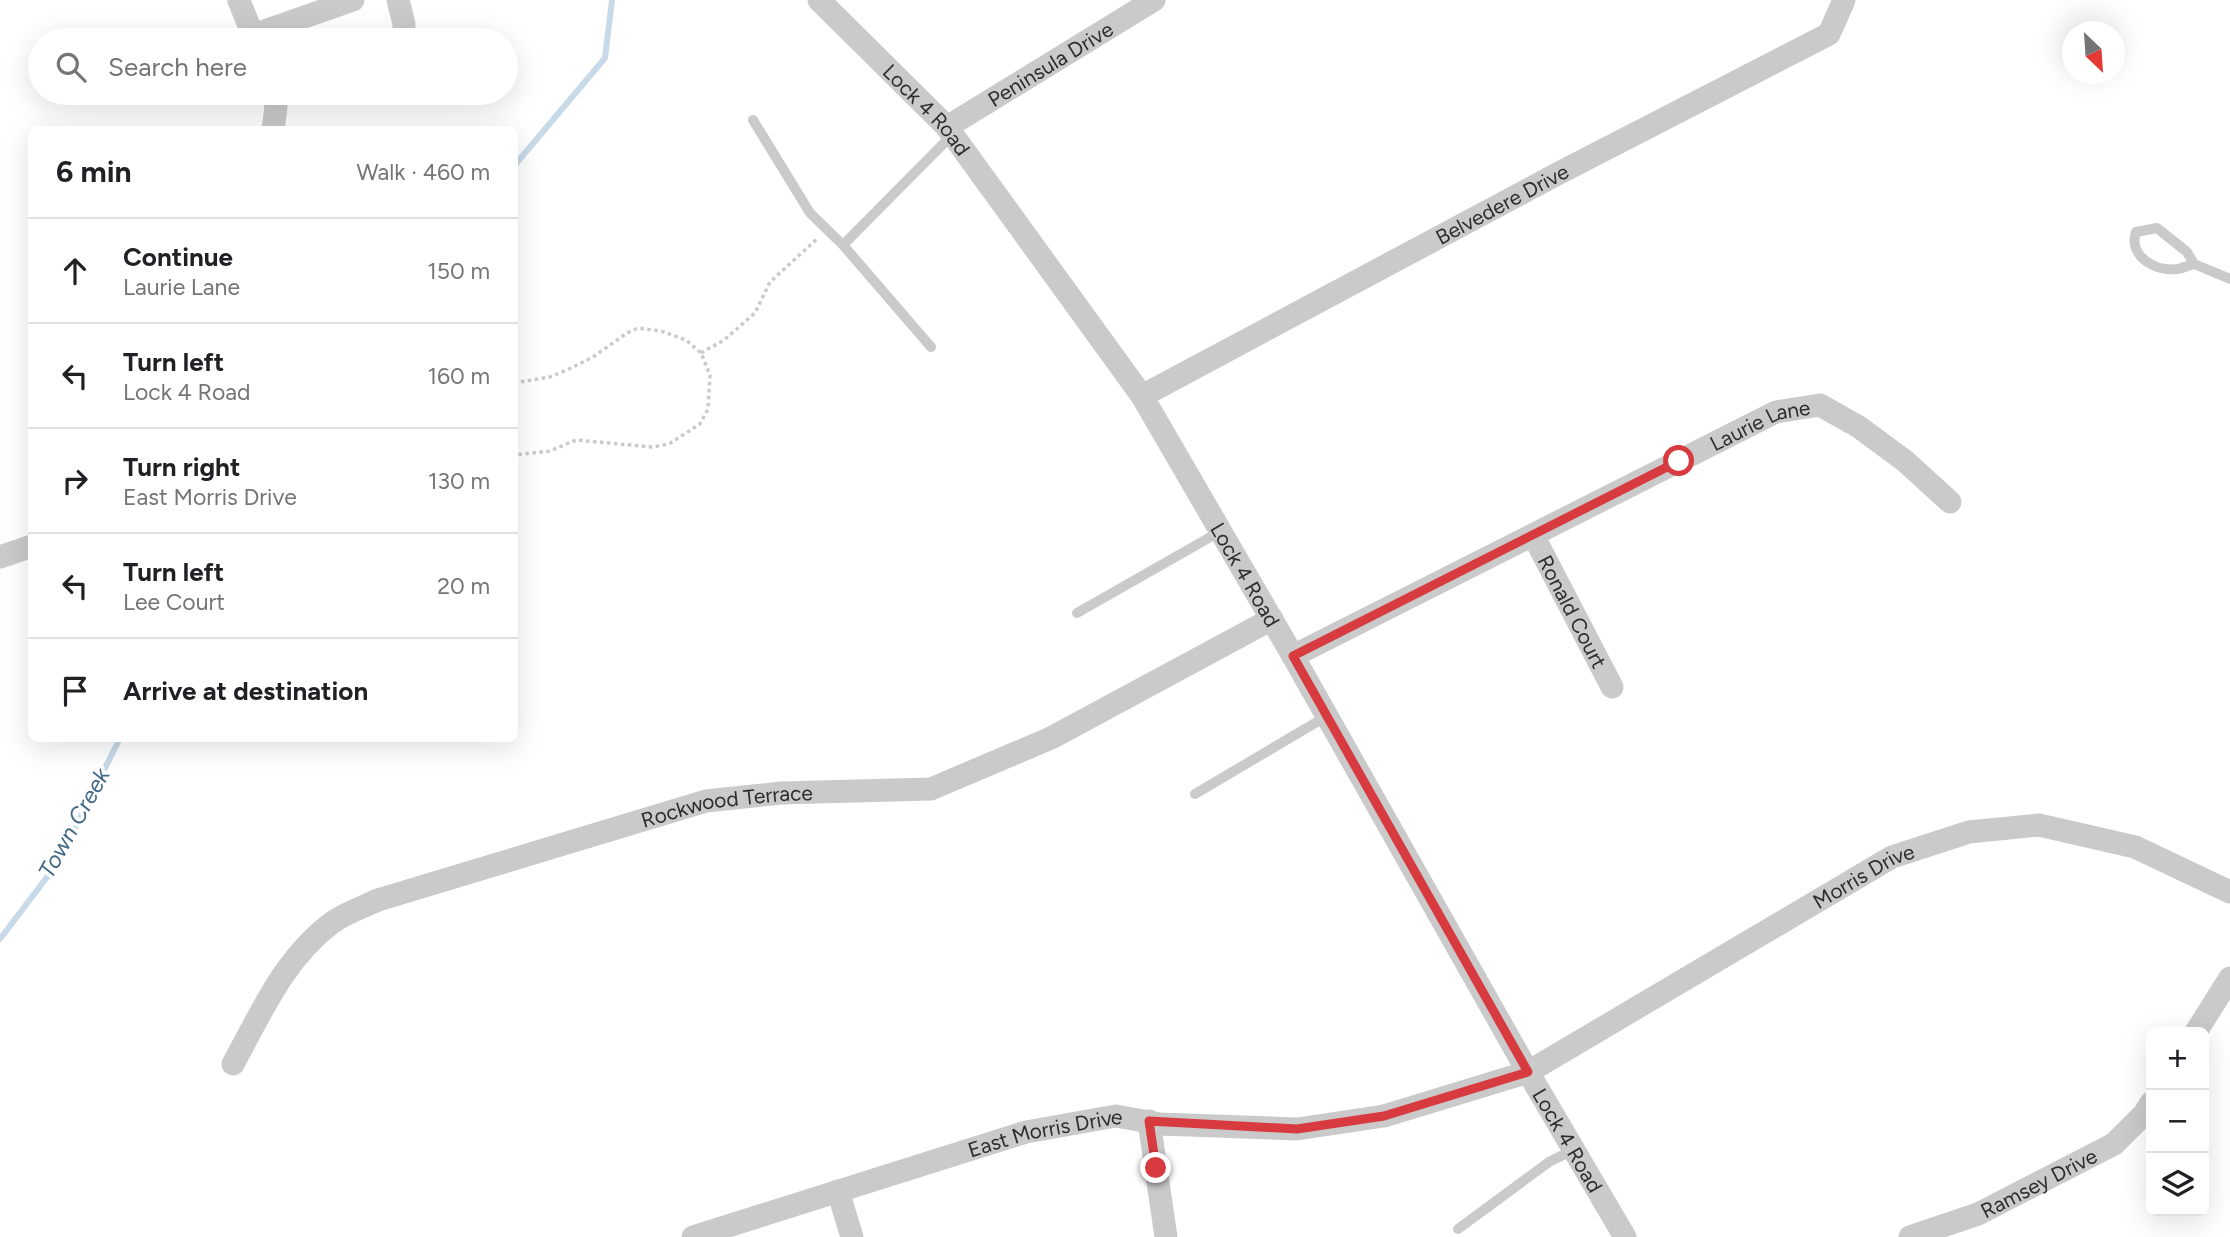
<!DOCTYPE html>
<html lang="en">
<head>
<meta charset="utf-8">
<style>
  body { margin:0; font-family:Figtree,sans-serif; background:#f6f6f6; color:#202124 }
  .controls { position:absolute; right:21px; bottom:21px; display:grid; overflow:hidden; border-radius:10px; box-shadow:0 7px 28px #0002 }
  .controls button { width:63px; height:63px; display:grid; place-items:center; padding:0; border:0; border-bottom:2px solid #e0e0e0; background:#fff; color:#202124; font:35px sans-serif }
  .compass { position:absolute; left:2062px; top:21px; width:63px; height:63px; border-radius:50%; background:#fff; box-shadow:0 7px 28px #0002; rotate:155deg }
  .stop { position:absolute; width:21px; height:21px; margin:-16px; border:5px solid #d73b40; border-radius:50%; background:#fff }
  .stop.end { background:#d73b40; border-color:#fff; box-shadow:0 2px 7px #0008 }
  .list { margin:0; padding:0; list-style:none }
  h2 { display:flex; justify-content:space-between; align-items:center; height:91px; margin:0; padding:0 28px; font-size:30px }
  h2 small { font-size:23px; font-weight:400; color:#757577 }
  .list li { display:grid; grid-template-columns:46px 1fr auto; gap:21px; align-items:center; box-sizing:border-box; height:105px; padding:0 28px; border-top:2px solid #e0e0e0 }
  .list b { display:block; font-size:26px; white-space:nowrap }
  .list p { margin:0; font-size:23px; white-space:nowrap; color:#757577 }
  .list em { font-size:23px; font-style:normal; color:#757577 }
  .icon { flex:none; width:38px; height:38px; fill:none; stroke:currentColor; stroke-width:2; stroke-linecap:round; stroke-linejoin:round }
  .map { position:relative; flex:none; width:2230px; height:1237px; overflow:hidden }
  .search { position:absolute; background:#fff; box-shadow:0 7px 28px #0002; left:28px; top:28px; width:490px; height:77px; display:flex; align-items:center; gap:18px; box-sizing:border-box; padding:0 24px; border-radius:38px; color:#757577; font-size:26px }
  .panel { position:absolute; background:#fff; box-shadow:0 7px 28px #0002; left:28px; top:126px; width:490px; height:616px; border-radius:10px }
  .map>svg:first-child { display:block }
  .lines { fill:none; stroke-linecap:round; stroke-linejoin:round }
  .stream { stroke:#c8dae8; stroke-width:6 }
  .path { stroke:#cacaca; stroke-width:3.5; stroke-dasharray:3.5 3.5; stroke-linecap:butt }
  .service { stroke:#cacaca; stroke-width:10 }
  .minor { stroke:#cacaca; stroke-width:23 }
  .route { stroke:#d73b40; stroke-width:9 }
  .labels { text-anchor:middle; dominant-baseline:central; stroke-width:7; stroke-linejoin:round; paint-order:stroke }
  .street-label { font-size:21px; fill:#2d2d2d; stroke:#fff }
  .water-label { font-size:23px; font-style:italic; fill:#416988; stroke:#fff }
</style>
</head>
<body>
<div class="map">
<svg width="2230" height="1237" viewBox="0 0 2230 1237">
  <rect width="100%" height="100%" fill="#fff"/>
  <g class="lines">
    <path class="stream" d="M 514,166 L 605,58 L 612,0
      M 0,939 L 57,864 L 120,738"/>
    <path class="path" d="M 701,353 L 724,340 L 755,313 L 770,282 L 818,238
      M 514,383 L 550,377 L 569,369 L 593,357 L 627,333 L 638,328 L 661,331 L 686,340 L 701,353 L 710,375 L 708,409 L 700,424 L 669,444 L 652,447 L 576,440 L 550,451 L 514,455"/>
    <path class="service" d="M 753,120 L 810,213 L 843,245 L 931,347
      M 843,245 L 953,134
      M 2194,264 C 2189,265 2183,268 2178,269 C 2155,272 2128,256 2136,232 L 2157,228 L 2187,252 L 2194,264 L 2230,279
      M 1077,613 L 1221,531
      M 1195,794 L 1327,716
      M 1458,1229 L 1549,1162 L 1573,1150"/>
    <g class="minor">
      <path d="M 398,0 L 404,24 L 403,40"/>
      <path id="s1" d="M 819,0 L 947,127 L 1142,396 L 1293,656 L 1528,1072 L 1625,1237"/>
      <path d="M 239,1 L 255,40"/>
      <path d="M 253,35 L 353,0"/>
      <path d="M 273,93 L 276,107 L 273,130"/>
      <path id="s2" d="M 947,127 L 1154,0"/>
      <path id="s3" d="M 1142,396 L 1561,172 L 1829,34 L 1844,0"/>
      <path id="s4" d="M 1533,535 L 1612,687"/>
      <path d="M 0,557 L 32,546"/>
      <path id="s5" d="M 1293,656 L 1776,412 L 1820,405 L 1859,427 L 1905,461 L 1950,502"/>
      <path d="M 2196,1032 L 2230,978"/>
      <path id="s6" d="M 233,1064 C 261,1013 285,957 333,922 C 346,913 363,907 378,900 L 706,801 L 781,793 L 931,789 L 1051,738 L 1272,619"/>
      <path d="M 1149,1121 L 1166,1237"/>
      <path d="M 838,1191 L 852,1237"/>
      <path id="s7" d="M 693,1237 L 1026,1132 L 1116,1116 L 1160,1124 L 1297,1129 L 1384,1116 L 1528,1072 L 1892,857 L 1969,832 L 2039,825 L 2135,847 L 2230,892"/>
      <path id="s8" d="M 1910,1237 L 1978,1214 L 2114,1144 L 2144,1114 L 2151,1103"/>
    </g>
  </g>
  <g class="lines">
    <path class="route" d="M 1156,1168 L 1149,1121 L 1297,1129 L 1384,1116 L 1528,1072 L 1293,656 L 1679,461"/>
  </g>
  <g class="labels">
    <g class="street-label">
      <text stroke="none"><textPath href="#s2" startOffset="121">Peninsula Drive</textPath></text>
      <text stroke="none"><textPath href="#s1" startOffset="154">Lock 4 Road</textPath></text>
      <text stroke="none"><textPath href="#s3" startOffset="408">Belvedere Drive</textPath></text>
      <text stroke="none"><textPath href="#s5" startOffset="522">Laurie Lane</textPath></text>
      <text stroke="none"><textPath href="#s1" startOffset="719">Lock 4 Road</textPath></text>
      <text stroke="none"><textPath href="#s4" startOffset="86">Ronald Court</textPath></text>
      <text stroke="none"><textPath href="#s6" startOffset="588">Rockwood Terrace</textPath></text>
      <text stroke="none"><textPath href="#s7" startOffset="1250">Morris Drive</textPath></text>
      <text stroke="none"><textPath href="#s7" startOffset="368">East Morris Drive</textPath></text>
      <text stroke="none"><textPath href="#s1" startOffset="1370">Lock 4 Road</textPath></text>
      <text stroke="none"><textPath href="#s8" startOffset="140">Ramsey Drive</textPath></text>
    </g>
    <g class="water-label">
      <text transform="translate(74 823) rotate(-61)">Town Creek</text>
    </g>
  </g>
</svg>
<div class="controls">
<button>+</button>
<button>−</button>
<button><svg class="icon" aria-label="layers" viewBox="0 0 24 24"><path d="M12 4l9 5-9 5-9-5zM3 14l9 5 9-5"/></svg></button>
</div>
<svg class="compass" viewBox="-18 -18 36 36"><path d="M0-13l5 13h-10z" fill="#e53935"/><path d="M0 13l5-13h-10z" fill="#757577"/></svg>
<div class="stop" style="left:1679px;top:461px"></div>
<div class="stop end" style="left:1156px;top:1168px"></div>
<div class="search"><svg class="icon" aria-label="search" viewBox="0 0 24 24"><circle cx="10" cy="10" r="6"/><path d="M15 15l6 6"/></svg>Search here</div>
<section class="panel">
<h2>6 min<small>Walk · 460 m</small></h2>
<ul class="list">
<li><svg class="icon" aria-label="ahead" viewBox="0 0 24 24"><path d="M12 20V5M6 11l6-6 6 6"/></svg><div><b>Continue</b><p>Laurie Lane</p></div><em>150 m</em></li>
<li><svg class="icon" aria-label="left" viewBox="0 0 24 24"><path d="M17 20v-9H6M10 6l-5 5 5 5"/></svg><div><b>Turn left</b><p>Lock 4 Road</p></div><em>160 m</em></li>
<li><svg class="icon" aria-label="right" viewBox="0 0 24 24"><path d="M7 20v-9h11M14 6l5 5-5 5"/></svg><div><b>Turn right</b><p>East Morris Drive</p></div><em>130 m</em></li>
<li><svg class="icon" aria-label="left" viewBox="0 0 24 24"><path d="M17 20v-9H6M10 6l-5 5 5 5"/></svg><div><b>Turn left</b><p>Lee Court</p></div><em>20 m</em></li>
<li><svg class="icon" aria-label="arrive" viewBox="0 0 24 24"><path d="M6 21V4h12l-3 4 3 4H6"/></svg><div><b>Arrive at destination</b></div></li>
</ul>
</section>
</div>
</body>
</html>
